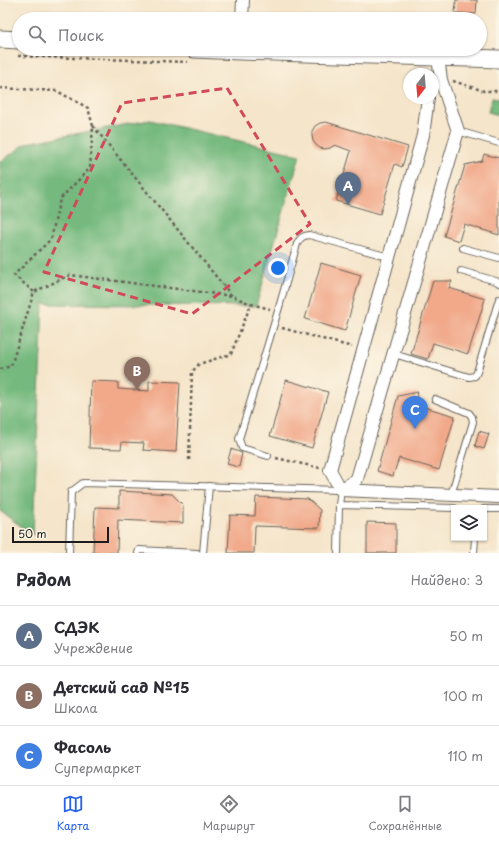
<!DOCTYPE html>
<html lang="ru">
<head>
<meta charset="utf-8">
<style>
  body { margin:0; font-family:"Playpen Sans",sans-serif; background:#f7f7f7; color:#2b2b33 }
  .controls { position:absolute; right:12px; bottom:12px; display:grid; overflow:hidden; border-radius:0px; box-shadow:0 1px 3px #0004 }
  .controls button { width:36px; height:36px; display:grid; place-items:center; padding:0; border:0; border-bottom:1px solid #e1e1e2; background:#fff; color:#2b2b33; font:20px sans-serif }
  .compass { position:absolute; left:403px; top:68px; width:36px; height:36px; border-radius:50%; background:#fff; box-shadow:0 1px 3px #0004; rotate:196deg }
  .scale { position:absolute; left:12px; bottom:10px; width:97px; box-sizing:border-box; padding-left:4px; border:2px solid #1c1c1c; border-top:0; font-size:11px; line-height:14px; white-space:nowrap; color:#1c1c1c; -webkit-text-stroke:3px #fcf5e5; paint-order:stroke }
  .you { position:absolute; left:278px; top:268px; width:14px; height:14px; margin:-10px; border:3px solid #fff; border-radius:50%; background:#1a73e8; box-shadow:0 0 0 6px #1a73e833 }
  .badge { display:grid; place-items:center; width:26px; height:26px; border-radius:50%; background:#2563eb; color:#fff; font-size:13px; font-weight:700 }
  .pin { position:absolute; translate:-50% -33px; filter:drop-shadow(0 1px 2px #0008) }
  .pin::after { content:''; position:absolute; top:21px; width:14px; height:12px; background:inherit; clip-path:polygon(0 0,100% 0,50% 100%) }
  .list { margin:0; padding:0; list-style:none }
  h2 { display:flex; justify-content:space-between; align-items:center; height:52px; margin:0; padding:0 16px; font-size:17px }
  h2 small { font-size:13px; font-weight:400; color:#7c7c81 }
  .list li { display:grid; grid-template-columns:26px 1fr auto; gap:12px; align-items:center; box-sizing:border-box; height:60px; padding:0 16px; border-top:1px solid #e1e1e2 }
  .list b { display:block; font-size:15px; white-space:nowrap }
  .list p { margin:0; font-size:13px; white-space:nowrap; color:#7c7c81 }
  .list em { font-size:13px; font-style:normal; color:#7c7c81 }
  .icon { flex:none; width:22px; height:22px; fill:none; stroke:currentColor; stroke-width:2; stroke-linecap:round; stroke-linejoin:round }
  .map { position:relative; flex:none; width:499px; height:553px; overflow:hidden }
  .search { position:absolute; background:#fff; box-shadow:0 1px 3px #0004; left:12px; right:12px; top:12px; height:44px; display:flex; align-items:center; gap:10px; box-sizing:border-box; padding:0 14px; border-radius:22px; color:#7c7c81; font-size:15px }
  .sheet { height:232px; background:#fff }
  nav { display:flex; justify-content:space-around; align-items:center; box-sizing:border-box; height:56px; border-top:1px solid #e1e1e2; background:#fff; font-size:11px; color:#7c7c81 }
  nav a { display:grid; justify-items:center; gap:2px }
  nav .on { color:#2563eb }
  .map>svg:first-child { display:block }
  .forest { fill:#74b97e; stroke:#486a4d }
  .building { fill:#f1a98a }
  .lines { fill:none; stroke-linecap:round; stroke-linejoin:round }
  .lane-casing { stroke:#686259; stroke-width:8 }
  .street-casing { stroke:#686259; stroke-width:14 }
  .secondary-casing { stroke:#686259; stroke-width:19 }
  .path { stroke:#686259; stroke-width:2.5; stroke-dasharray:3 3; stroke-linecap:butt }
  .lane { stroke:#fff; stroke-width:6 }
  .street { stroke:#fff; stroke-width:12 }
  .secondary { stroke:#fff; stroke-width:17 }
  .marked { fill:none; stroke:#d1495b; stroke-width:3; stroke-dasharray:8 5; stroke-linejoin:round }
</style>
</head>
<body>
<div class="map">
<svg width="499" height="553" viewBox="0 0 499 553">
  <rect width="100%" height="100%" fill="#fcf5e5"/>
  <filter id="ink" filterUnits="userSpaceOnUse"><feTurbulence type="fractalNoise" baseFrequency=".025" numOctaves="2"/><feDisplacementMap in="SourceGraphic" scale="8" xChannelSelector="R" yChannelSelector="G"/><feConvolveMatrix kernelMatrix="1 2 1 2 8 2 1 2 1" color-interpolation-filters="sRGB"/></filter>
  <filter id="wash" filterUnits="userSpaceOnUse"><feTurbulence type="fractalNoise" baseFrequency=".012" numOctaves="4" result="noise"/><feDisplacementMap in="SourceGraphic" scale="16" xChannelSelector="R" yChannelSelector="G"/><feGaussianBlur stdDeviation="0.9" result="paint"/><feColorMatrix in="noise" values="0 0 0 0 0 0 0 0 0 0 0 0 0 0 0 0 0 1.4 0 .05"/><feComposite in="paint" operator="in"/></filter>
  <g filter="url(#wash)">
    <rect width="100%" height="100%" fill="#f5e5ca"/>
    <path class="forest" d="M 492,98 L 499,99 L 499,115 L 488,112 Z
      M 150,120 L 300,155 L 256,306 L 43,304 L 33,535 L 0,511 L 0,162 L 27,143 Z"/>
    <g id="blocks">
      <path class="building" d="M 456,0 L 477,0 L 476,14 L 455,13 Z
        M 326,122 L 408,147 L 402,167 L 395,164 L 380,214 L 336,201 L 351,151 L 335,145 L 330,148 L 325,149 L 320,148 L 316,145 L 313,141 L 312,136 L 312,131 L 315,126 L 320,123 Z
        M 484,154 L 499,158 L 499,235 L 464,224 L 459,241 L 444,236 L 465,165 L 482,161 Z
        M 321,263 L 361,275 L 345,331 L 305,319 Z
        M 433,281 L 452,281 L 449,288 L 485,299 L 468,354 L 433,343 L 428,359 L 411,354 Z
        M 286,380 L 328,392 L 312,448 L 270,436 Z
        M 91,381 L 118,382 L 118,389 L 149,391 L 149,381 L 180,382 L 176,452 L 143,450 L 144,443 L 122,442 L 121,449 L 89,448 Z
        M 418,392 L 414,404 L 455,416 L 439,470 L 399,458 L 393,476 L 377,471 L 398,396 Z
        M 479,431 L 489,434 L 484,449 L 475,446 Z
        M 231,449 L 242,453 L 239,467 L 227,464 Z
        M 119,491 L 172,494 L 183,505 L 183,523 L 118,520 L 117,553 L 93,553 L 95,507 L 119,508 Z
        M 256,497 L 308,499 L 320,510 L 319,528 L 255,526 L 254,553 L 228,553 L 230,515 L 255,516 Z
        M 367,522 L 396,523 L 396,553 L 367,553 Z"/>
    </g>
  </g>
  <g filter="url(#ink)">
    <use href="#blocks" fill-opacity="0" stroke="#686259" stroke-width="1"/>
    <g class="lines">
      <g class="lane-casing">
        <path id="lane" d="M 458,131 L 499,143
          M 463,248 L 499,258
          M 461,271 L 496,281 L 499,283
          M 394,354 L 469,377 L 475,376 L 477,372 L 499,299
          M 435,399 L 469,413 L 472,417 L 473,422 L 451,495
          M 268,456 L 242,448 L 239,439 L 278,311 L 297,244 C 300,238 302,236 309,235 L 389,257
          M 484,509 L 499,509
          M 69,553 L 71,492 L 83,483 L 341,490 L 339,505
          M 138,553 L 139,550 L 197,553
          M 203,553 L 209,486
          M 338,553 L 339,505 L 454,508
          M 474,553 L 475,538"/>
      </g>
      <g class="street-casing">
        <path id="street" d="M 242,19 L 243,0
          M 341,490 L 357,479 L 458,131 L 441,80 L 438,57
          M 341,490 L 330,470 L 423,135 L 428,98
          M 341,490 L 499,497"/>
      </g>
      <g class="secondary-casing">
        <path id="secondary" d="M 0,39 L 19,40
          M 194,49 L 240,51 L 499,59"/>
      </g>
      <path class="path" d="M 18,56 L 187,62
        M 453,81 L 484,91 L 499,91
        M 0,88 L 57,91 L 88,108 L 93,126 L 90,168 L 60,199 L 51,239 L 14,275 L 34,292
        M 93,126 L 232,296
        M 282,328 L 352,347
        M 0,369 L 11,366 L 34,292 L 70,275 L 232,296 L 251,304
        M 276,458 L 320,468
        M 189,460 L 192,372 L 199,364 L 231,354 L 251,304 L 270,309"/>
      <use href="#lane" class="lane"/>
      <use href="#street" class="street"/>
      <use href="#secondary" class="secondary"/>
    </g>
  </g>
  <path class="marked" d="M 227,88 L 310,224 L 192,314 L 44,272 L 122,103 Z"/>
</svg>
<div class="controls">
<button><svg class="icon" aria-label="layers" viewBox="0 0 24 24"><path d="M12 4l9 5-9 5-9-5zM3 14l9 5 9-5"/></svg></button>
</div>
<svg class="compass" viewBox="-18 -18 36 36"><path d="M0-13l5 13h-10z" fill="#e53935"/><path d="M0 13l5-13h-10z" fill="#7c7c81"/></svg>
<div class="scale">50 m</div>
<div class="you"></div>
<div class="pin badge" style="left:348px;top:205px;background:#5c6f8a">A</div>
<div class="pin badge" style="left:137px;top:390px;background:#8d6e63">B</div>
<div class="pin badge" style="left:415px;top:429px;background:#3f7fe0">C</div>
<div class="search"><svg class="icon" aria-label="search" viewBox="0 0 24 24"><circle cx="10" cy="10" r="6"/><path d="M15 15l6 6"/></svg>Поиск</div>
</div>
<section class="sheet">
<h2>Рядом<small>Найдено: 3</small></h2>
<ul class="list">
<li><span class="badge" style="background:#5c6f8a">A</span><div><b>СДЭК</b><p>Учреждение</p></div><em>50 m</em></li>
<li><span class="badge" style="background:#8d6e63">B</span><div><b>Детский сад №15</b><p>Школа</p></div><em>100 m</em></li>
<li><span class="badge" style="background:#3f7fe0">C</span><div><b>Фасоль</b><p>Супермаркет</p></div><em>110 m</em></li>
</ul>
</section>
<nav>
<a class="on"><svg class="icon" aria-label="map" viewBox="0 0 24 24"><path d="M3 6l6-2 6 2 6-2v14l-6 2-6-2-6 2zM9 4v14M15 6v14"/></svg>Карта</a>
<a><svg class="icon" aria-label="directions" viewBox="0 0 24 24"><path d="M12 3l9 9-9 9-9-9zM9 14v-3h6M13 9l2 2-2 2"/></svg>Маршрут</a>
<a><svg class="icon" aria-label="saved" viewBox="0 0 24 24"><path d="M7 4h10v16l-5-4-5 4z"/></svg>Сохранённые</a>
</nav>
</body>
</html>
